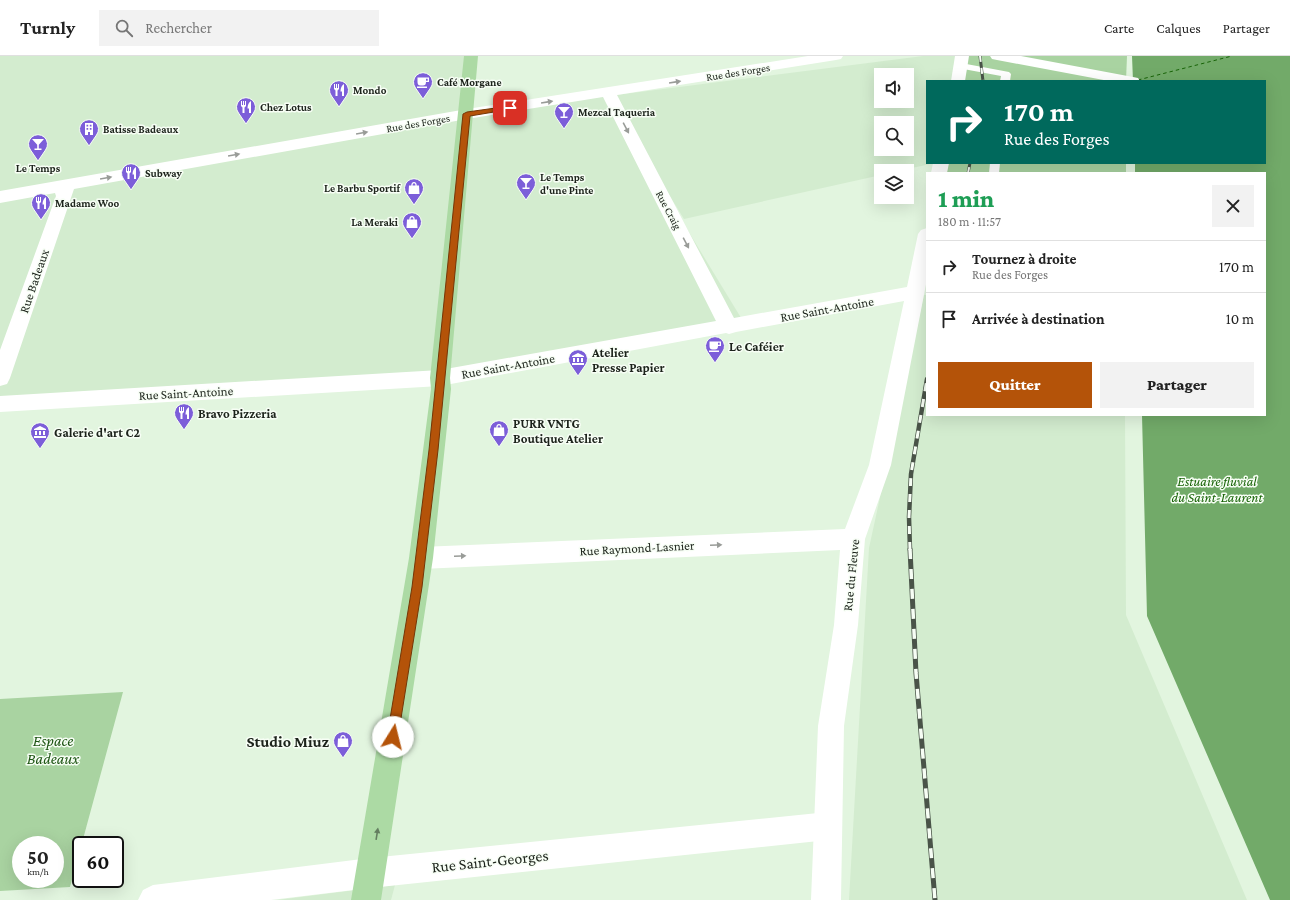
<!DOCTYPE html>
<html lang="fr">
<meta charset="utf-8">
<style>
:root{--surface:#fff;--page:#f2f2f2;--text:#222;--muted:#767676;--line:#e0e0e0;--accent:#b45309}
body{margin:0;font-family:"Crimson Pro",serif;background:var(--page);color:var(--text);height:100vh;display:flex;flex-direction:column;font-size:15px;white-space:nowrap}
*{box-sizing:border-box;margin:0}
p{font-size:13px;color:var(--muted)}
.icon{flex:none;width:22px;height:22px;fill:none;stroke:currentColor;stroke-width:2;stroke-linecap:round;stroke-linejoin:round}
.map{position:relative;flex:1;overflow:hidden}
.sheet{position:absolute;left:926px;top:116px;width:340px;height:244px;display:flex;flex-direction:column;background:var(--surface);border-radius:0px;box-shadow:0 4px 16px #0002}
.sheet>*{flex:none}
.guide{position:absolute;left:926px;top:24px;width:340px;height:84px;border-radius:0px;box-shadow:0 4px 16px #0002;background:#00695c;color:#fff;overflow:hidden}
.buttons{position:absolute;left:874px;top:12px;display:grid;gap:8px}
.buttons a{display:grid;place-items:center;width:40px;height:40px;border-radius:0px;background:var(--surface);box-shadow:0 4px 16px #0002;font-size:20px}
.speed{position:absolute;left:12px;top:780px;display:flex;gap:8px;font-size:20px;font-weight:700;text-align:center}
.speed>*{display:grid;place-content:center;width:52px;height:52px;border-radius:50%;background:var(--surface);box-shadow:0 4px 16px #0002;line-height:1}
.speed small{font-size:10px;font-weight:400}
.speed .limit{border:2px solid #111;border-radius:6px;background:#fff;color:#111}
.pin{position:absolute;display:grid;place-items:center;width:34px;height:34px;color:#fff;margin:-17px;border-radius:8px;box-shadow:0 2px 6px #0006}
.me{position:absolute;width:44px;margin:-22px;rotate:9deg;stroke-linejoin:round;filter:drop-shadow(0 0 3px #0008)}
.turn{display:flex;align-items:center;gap:14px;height:84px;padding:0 12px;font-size:18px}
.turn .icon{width:52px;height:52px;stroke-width:2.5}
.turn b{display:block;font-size:28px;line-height:34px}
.round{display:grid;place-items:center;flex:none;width:42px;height:42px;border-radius:0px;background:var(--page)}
.overview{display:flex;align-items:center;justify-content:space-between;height:68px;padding:0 12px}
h1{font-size:24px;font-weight:800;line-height:30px;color:#1e9e55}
.cta{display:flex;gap:8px;margin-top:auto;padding:8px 12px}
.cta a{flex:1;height:46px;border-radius:0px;background:var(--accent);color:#fff;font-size:16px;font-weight:800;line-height:46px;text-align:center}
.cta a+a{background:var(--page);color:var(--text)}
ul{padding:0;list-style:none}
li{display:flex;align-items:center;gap:12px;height:52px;padding:0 12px;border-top:1px solid var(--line)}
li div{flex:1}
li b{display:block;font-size:15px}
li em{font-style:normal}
header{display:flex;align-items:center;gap:24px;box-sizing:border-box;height:56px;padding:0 20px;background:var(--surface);border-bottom:1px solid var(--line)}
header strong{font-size:19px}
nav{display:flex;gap:22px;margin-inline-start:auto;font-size:14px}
.search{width:280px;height:36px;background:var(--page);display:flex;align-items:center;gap:10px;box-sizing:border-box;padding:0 14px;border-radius:0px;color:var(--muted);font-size:15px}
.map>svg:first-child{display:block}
</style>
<header>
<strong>Turnly</strong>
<div class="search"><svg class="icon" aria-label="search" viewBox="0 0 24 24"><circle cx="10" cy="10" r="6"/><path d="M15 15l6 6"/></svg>Rechercher</div>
<nav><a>Carte</a><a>Calques</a><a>Partager</a></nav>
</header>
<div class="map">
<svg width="1290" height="844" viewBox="0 0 1290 844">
<rect width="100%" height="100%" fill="#e2f5df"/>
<g fill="#d3eccf" fill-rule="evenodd">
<polygon points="0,0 471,0 463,56 0,141"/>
<path d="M923,0H959L953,25H927V107H934L899,115H881V119L684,163L608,40ZM881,19H907V45H881ZM881,67H907V93H881Z"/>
<polygon points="606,40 746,270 441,321 469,60"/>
<polygon points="464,60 439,321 0,344 0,145"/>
<polygon points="924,239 927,239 927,359 1125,359 1126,559 1247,844 849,844 869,492"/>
<polygon points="395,829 391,844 277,844"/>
</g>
<g fill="#a9d3a1" fill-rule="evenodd">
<polygon points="967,0 1127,0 1126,25 963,25"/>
<polygon points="948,107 1126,107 1126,117 946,117"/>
<path d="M123,636L70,831L0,835V643ZM21,789H55V823H21Z"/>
</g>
<polygon fill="#72aa69" points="1132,0 1290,0 1290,844 1270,844 1147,560 1142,359 1265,359 1265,117 1135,117 1135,107 1265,107 1265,25 1133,25"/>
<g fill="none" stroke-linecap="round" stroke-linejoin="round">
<polyline stroke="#186407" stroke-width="1" stroke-dasharray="3.5 3" stroke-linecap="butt" points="1138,24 1232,0"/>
<g fill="#fff" fill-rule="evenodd">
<polygon points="961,7 1009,16 1011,18 1010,25 1000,25 1001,20 958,12 956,10 958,8"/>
<polygon points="990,107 1000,107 999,117 989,117"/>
</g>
<g fill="#fff" fill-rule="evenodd">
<polygon points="808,0 843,0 841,3 836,4 617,39 734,262 907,231 918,178 921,174 927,172 927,223 891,409 865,483 858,569 844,670 841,844 811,844 818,670 834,569 840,494 421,513 413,510 409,502 413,494 421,491 845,473 869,409 904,245 736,276 729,278 726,277 440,330 0,356 0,340 440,314 716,265 603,41 467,63 74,133 10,322 7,328 0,330 0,294 56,140 55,137 0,147 0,135 467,53"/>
<polygon points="955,0 969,0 965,25 951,25"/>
<polygon points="990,0 1021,0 1133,21 1138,22 1140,25 1109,25 997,4 992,3"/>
<polygon points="933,107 949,107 947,117 931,117"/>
</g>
<polygon fill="#fff" fill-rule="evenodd" points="828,756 838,760 842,770 838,780 828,784 370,832 271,844 138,844 143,834 153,829 370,802"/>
<polygon fill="#acdaa4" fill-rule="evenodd" points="464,0 478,0 450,322 451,333 433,502 381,844 351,844 409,502 431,333 430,322"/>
<defs>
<g id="rail-far2">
<polyline points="980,0 983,25"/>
<polyline points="968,117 970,107"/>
</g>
<polyline id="rail-far1" points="910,494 909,461 911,418 927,323"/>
<polyline id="rail" points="910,493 916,617 935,844"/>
</defs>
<use href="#rail-far2" stroke="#495348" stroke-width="3"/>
<use href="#rail-far1" stroke="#495348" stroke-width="4.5"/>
<use href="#rail" stroke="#495348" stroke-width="5"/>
<use href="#rail-far2" stroke="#f7fef5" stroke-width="2" stroke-dasharray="6" stroke-linecap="butt"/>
<use href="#rail-far1" stroke="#f7fef5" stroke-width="3" stroke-dasharray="8" stroke-linecap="butt"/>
<use href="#rail" stroke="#f7fef5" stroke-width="3.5" stroke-dasharray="10" stroke-linecap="butt"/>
</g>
<defs><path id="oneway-solid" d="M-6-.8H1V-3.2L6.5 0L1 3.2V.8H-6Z"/></defs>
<g fill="#999c98">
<use href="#oneway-solid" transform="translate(675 26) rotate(-9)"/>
<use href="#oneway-solid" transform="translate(547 46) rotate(-9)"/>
<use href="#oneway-solid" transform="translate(626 72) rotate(62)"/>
<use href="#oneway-solid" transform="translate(362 77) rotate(-10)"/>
<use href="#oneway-solid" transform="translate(234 99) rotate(-10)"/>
<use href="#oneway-solid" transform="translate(106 122) rotate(-10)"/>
<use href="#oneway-solid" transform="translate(686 187) rotate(62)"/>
<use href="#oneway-solid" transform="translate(716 489) rotate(-3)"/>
<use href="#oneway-solid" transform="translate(460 500) rotate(-2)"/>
</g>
<use fill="#647e60" href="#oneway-solid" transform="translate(377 778) rotate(-81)"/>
<polygon fill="#b45309" stroke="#753606" points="510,50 513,52 512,53 470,60 438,394 422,531 398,681 397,685 393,686 389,685 387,681 412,531 429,394 463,58 467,56"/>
<defs>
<symbol id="cafe-pin" viewBox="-11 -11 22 30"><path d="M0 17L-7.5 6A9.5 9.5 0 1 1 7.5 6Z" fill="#7c5ed9" stroke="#f7fef5"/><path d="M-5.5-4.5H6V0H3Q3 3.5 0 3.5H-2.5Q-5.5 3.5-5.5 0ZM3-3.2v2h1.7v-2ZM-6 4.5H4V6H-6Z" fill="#fff"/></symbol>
<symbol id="restaurant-pin" viewBox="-11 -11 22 30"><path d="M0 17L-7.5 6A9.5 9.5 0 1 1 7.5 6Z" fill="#7c5ed9" stroke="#f7fef5"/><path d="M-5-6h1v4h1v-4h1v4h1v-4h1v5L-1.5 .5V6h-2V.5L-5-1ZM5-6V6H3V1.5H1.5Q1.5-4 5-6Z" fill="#fff"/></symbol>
<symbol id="bar-pin" viewBox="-11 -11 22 30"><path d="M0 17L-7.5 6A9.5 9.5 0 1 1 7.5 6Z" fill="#7c5ed9" stroke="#f7fef5"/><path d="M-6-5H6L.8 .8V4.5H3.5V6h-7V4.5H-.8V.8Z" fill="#fff"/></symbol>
<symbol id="building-pin" viewBox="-11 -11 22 30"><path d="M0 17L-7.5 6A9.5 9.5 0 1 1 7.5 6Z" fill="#7c5ed9" stroke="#f7fef5"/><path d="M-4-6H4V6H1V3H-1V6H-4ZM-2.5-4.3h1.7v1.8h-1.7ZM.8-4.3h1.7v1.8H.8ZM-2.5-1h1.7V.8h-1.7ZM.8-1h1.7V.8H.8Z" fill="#fff"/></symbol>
<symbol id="shop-pin" viewBox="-11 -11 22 30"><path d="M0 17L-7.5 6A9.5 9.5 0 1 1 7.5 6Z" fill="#7c5ed9" stroke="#f7fef5"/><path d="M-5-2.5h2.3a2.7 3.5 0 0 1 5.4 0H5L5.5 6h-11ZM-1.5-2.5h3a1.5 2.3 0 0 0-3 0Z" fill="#fff"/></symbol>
<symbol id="museum-pin" viewBox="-11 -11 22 30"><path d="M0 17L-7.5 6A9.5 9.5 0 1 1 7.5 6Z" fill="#7c5ed9" stroke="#f7fef5"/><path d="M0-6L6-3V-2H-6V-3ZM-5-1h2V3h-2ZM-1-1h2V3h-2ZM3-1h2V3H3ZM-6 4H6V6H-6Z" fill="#fff"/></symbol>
</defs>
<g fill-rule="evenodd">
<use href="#cafe-pin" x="412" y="15" width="22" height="30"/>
<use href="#restaurant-pin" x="328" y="23" width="22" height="30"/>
<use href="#restaurant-pin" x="235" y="40" width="22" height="30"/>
<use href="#bar-pin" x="553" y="45" width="22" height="30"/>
<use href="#building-pin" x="78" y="62" width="22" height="30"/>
<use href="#bar-pin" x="27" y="77" width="22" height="30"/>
<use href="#restaurant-pin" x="120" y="106" width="22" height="30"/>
<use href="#bar-pin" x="515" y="116" width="22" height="30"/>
<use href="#shop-pin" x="403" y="121" width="22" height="30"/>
<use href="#restaurant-pin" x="30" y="136" width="22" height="30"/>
<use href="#shop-pin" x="401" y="155" width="22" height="30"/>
<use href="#cafe-pin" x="704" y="279" width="22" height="30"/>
<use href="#museum-pin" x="567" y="292" width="22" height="30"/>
<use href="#restaurant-pin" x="173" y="346" width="22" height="30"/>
<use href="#shop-pin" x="488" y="363" width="22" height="30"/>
<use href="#museum-pin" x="29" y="365" width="22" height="30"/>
<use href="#shop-pin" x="332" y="674" width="22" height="30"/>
</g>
<g text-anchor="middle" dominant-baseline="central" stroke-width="3" stroke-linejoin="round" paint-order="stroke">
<g font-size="11" fill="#1c231b" stroke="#f7fef5">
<text transform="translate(738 16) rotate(-9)">Rue des Forges</text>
<text transform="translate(418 67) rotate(-10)">Rue des Forges</text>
<text transform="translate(669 154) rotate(62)">Rue Craig</text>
</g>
<g font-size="11" font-weight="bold" fill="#1c231b" stroke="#f7fef5" text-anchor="start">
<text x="437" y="26">Café Morgane</text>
<text x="353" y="34">Mondo</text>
<text x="260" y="51">Chez Lotus</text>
<text x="578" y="56">Mezcal Taqueria</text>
<text x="103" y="73">Batisse Badeaux</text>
<text x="38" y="112" text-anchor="middle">Le Temps</text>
<text x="145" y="117">Subway</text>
<text x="540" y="121">Le Temps<tspan x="540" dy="13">d'une Pinte</tspan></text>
<text x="400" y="132" text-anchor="end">Le Barbu Sportif</text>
<text x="55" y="147">Madame Woo</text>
<text x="398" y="166" text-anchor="end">La Meraki</text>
</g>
<g font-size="13" fill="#1c231b" stroke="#f7fef5">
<text transform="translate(34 225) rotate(-71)">Rue Badeaux</text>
<text transform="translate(827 253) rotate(-10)">Rue Saint-Antoine</text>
<text transform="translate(508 310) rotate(-10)">Rue Saint-Antoine</text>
<text transform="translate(186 337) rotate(-3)">Rue Saint-Antoine</text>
<text transform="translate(637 492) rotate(-3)">Rue Raymond-Lasnier</text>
<text transform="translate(851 519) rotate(-84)">Rue du Fleuve</text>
</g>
<g font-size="13" font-weight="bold" fill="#1c231b" stroke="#f7fef5" text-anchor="start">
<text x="729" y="290">Le Caféier</text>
<text x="592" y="296">Atelier<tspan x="592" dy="15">Presse Papier</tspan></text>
<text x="198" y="357">Bravo Pizzeria</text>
<text x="513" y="367">PURR VNTG<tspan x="513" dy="15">Boutique Atelier</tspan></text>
<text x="54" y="376">Galerie d'art C2</text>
</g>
<g font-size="14" font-style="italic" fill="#186407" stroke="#f7fef5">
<text x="1217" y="425">Estuaire fluvial<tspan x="1217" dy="16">du Saint-Laurent</tspan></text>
</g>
<g font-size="16" font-style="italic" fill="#1e5514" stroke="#f7fef5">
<text x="53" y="684">Espace<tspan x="53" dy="18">Badeaux</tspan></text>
</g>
<g font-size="16" font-weight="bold" fill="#1c231b" stroke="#f7fef5" text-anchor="end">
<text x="329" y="685">Studio Miuz</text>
</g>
<g font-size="16" fill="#1c231b" stroke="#f7fef5">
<text transform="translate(490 805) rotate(-6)">Rue Saint-Georges</text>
</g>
</g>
</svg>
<div class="buttons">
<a><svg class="icon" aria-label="sound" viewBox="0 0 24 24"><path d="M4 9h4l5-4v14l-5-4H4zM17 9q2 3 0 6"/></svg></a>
<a><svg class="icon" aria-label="search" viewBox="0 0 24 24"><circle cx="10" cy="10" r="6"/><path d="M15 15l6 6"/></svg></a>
<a><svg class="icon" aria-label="layers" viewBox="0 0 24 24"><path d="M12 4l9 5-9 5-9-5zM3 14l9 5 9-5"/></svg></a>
</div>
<div class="speed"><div>50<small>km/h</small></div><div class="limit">60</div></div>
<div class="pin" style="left:510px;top:52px;background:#d93025"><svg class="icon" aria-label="arrive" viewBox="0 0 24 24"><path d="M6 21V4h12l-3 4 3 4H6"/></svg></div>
<svg class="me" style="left:393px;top:681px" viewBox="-20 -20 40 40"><circle r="19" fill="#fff"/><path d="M0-13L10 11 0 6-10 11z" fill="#b45309"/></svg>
<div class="guide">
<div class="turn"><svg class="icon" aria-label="right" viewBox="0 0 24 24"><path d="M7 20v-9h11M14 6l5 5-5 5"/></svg><div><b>170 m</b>Rue des Forges</div></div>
</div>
<section class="sheet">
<div class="overview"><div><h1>1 min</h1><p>180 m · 11:57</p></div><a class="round"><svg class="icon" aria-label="close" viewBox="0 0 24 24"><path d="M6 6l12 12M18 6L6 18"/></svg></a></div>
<ul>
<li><svg class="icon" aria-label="right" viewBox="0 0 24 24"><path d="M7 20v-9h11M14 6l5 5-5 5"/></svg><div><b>Tournez à droite</b><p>Rue des Forges</p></div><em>170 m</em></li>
<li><svg class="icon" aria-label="arrive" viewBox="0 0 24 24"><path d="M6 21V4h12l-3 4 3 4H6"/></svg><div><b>Arrivée à destination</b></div><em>10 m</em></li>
</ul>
<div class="cta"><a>Quitter</a><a>Partager</a></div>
</section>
</div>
